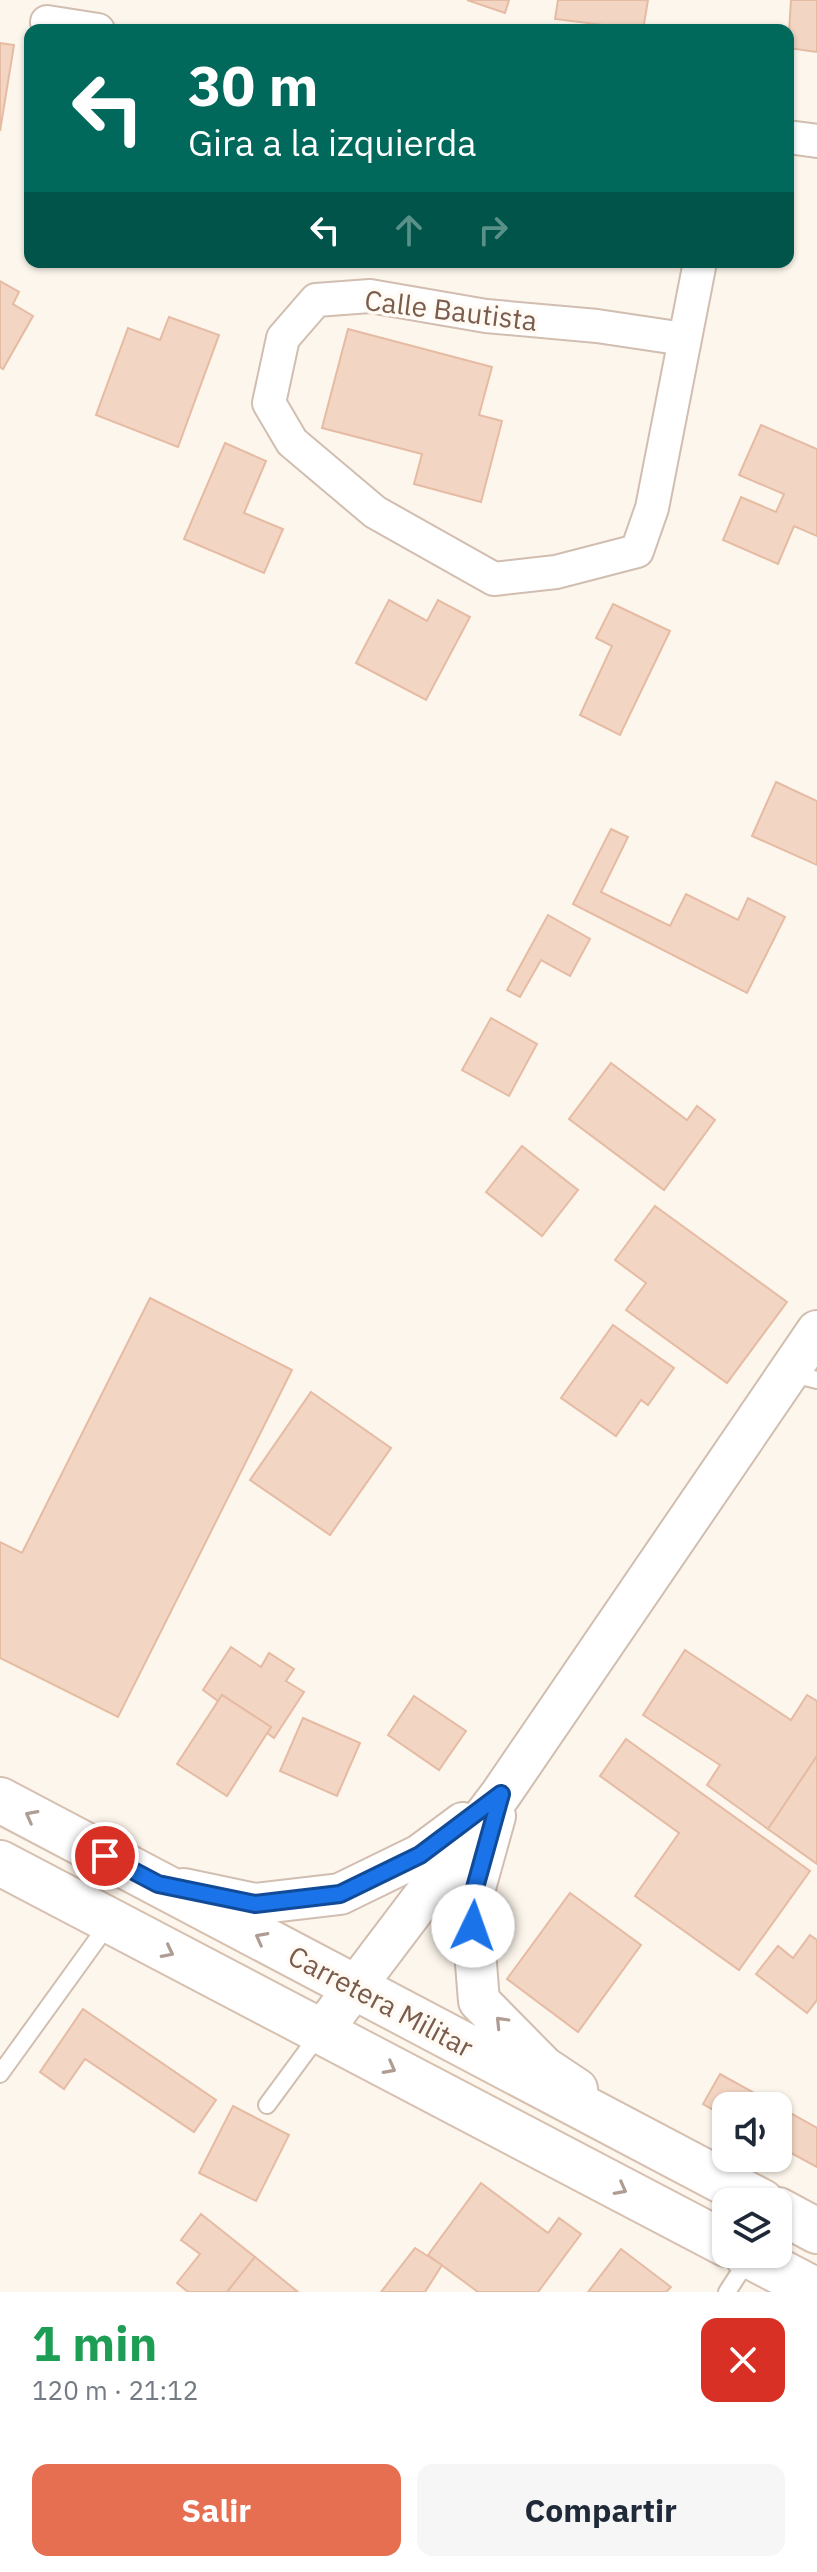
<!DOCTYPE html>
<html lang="es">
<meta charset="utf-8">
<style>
:root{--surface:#fff;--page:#f6f6f7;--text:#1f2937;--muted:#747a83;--accent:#e76f51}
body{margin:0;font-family:"IBM Plex Sans",sans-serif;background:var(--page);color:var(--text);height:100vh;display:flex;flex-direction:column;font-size:30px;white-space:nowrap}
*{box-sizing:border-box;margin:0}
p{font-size:26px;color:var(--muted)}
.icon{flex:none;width:44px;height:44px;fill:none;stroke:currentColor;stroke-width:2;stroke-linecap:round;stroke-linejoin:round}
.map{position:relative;height:2292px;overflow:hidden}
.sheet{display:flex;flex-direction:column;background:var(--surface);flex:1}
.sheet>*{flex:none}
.hud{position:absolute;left:24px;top:24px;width:770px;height:244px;border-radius:16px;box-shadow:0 2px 6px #0004;background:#00695c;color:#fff;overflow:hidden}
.buttons{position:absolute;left:712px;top:2092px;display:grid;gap:16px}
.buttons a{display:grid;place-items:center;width:80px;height:80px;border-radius:16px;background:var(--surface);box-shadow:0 2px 6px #0004;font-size:40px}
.pin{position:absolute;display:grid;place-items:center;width:68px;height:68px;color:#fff;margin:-34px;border:4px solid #fff;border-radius:50%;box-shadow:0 2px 8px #0007}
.me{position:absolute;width:88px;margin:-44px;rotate:3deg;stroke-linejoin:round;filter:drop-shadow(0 0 6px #0008)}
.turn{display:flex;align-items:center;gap:28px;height:168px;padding:0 32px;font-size:36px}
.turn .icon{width:104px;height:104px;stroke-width:2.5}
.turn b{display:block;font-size:56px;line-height:68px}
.lanes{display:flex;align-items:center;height:76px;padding:0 32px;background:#0003;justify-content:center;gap:40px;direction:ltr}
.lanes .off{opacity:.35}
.round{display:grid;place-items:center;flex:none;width:84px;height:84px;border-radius:16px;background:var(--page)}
.head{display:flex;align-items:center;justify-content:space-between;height:136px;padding:0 32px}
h1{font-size:48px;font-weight:700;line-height:60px;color:#1e9e55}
.primary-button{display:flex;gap:16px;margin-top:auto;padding:16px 32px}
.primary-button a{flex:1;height:92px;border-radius:16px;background:var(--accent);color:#fff;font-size:32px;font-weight:700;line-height:92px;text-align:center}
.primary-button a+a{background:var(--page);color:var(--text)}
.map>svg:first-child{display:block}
</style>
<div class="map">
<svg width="817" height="2292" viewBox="0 0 817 2292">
<rect width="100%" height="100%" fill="#fdf6ec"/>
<g fill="#f3d5c3" stroke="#e6bba3" stroke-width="2">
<polygon points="467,0 509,0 505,13"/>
<polygon points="558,0 648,0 643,30 555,19"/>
<polygon points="791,0 817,0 817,52 788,48"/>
<polygon points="0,43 14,45 0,131"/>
<polygon points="0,281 19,292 13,304 33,316 3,369 0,367"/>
<polygon points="169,317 219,335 178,447 96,415 128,328 160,340"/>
<polygon points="348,329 492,367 479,415 502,421 481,502 414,484 422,454 322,428"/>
<polygon points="761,425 817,449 817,536 794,526 778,564 723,540 741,497 776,512 784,494 739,475"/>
<polygon points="225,443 266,461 244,513 283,529 264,573 184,539"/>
<polygon points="389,600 427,621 438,600 470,617 426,700 356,663"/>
<polygon points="613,604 670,631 620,735 580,715 612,646 596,638"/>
<polygon points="776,782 817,801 817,865 752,836"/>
<polygon points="611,829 628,837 601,892 670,926 686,894 738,920 748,898 785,917 747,993 573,904"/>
<polygon points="548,915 590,939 570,976 541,960 520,997 507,990"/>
<polygon points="491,1018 537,1044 509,1096 462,1070"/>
<polygon points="611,1063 687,1120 697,1106 715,1120 664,1190 569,1119"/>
<polygon points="522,1146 578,1190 542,1236 486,1192"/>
<polygon points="655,1206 787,1302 727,1383 626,1310 646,1283 615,1260"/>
<polygon points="150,1298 292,1370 118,1717 0,1658 0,1542 22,1553"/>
<polygon points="613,1325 674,1368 648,1405 641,1400 616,1436 561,1398"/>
<polygon points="311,1392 391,1448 330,1535 250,1480"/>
<polygon points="231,1647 261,1667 269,1653 294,1669 286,1681 304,1692 274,1738 267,1733 271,1727 222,1695 218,1701 203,1690"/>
<polygon points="685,1650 791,1720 807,1695 817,1701 817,1756 768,1829 707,1785 720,1765 643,1715"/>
<polygon points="222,1695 271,1727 227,1796 177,1764"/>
<polygon points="414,1696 466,1731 439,1770 388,1735"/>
<polygon points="303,1718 360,1743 337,1796 280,1771"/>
<polygon points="626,1739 810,1871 739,1970 635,1896 679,1833 600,1776"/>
<polygon points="817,1756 817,1864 768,1829"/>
<polygon points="570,1893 641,1945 578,2032 507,1979"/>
<polygon points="810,1935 817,1940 817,2000 807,2013 756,1974 778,1946 793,1958"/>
<polygon points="83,2009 216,2100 194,2132 85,2059 64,2089 40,2072"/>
<polygon points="720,2074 778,2106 726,2106 726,2117 703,2104"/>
<polygon points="233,2106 289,2135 256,2201 199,2173"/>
<polygon points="778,2106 817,2128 817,2167 778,2146"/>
<polygon points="481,2183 548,2233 559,2218 581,2234 538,2292 478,2292 428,2255"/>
<polygon points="201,2214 255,2257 227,2292 188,2292 177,2283 200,2254 181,2240"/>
<polygon points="415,2248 442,2265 425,2292 381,2292"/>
<polygon points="621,2249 671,2287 666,2292 588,2292"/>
<polygon points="255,2257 298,2292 227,2292"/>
</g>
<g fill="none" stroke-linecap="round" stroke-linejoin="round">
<defs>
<g id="service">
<polyline points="788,1373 817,1380"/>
<polyline points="0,2074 109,1923"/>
<polyline points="267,2105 320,2033"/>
<polyline points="727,2292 749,2258"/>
</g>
<g id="minor">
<polyline points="47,22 98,30"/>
<polyline points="788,137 817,141"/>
<polyline points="684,339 597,326 486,316 370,296 316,300 283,338 269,403 292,442 375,512 494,579 556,572 637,551 652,508 700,262"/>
</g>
<g id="tertiary">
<polyline points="495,1816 471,1902 479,2001 544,2067 577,2089"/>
<polyline points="184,1889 255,1904 340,1894 420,1855 463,1823"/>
<polyline points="321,2032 501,1794 817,1331"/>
</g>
<g id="secondary">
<polyline points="0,1800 762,2202"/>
<polyline points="0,1863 726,2244"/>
<polyline points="778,2210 817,2231"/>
<polyline points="746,2254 817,2291"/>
</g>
</defs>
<use href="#service" stroke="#d1beb0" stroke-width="20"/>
<use href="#minor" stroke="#d1beb0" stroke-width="36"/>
<use href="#tertiary" stroke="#d1beb0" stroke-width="44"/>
<use href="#secondary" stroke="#d6c0b0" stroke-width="48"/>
<use href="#service" stroke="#fff" stroke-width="16"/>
<use href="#minor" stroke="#fff" stroke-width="32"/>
<use href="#tertiary" stroke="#fff" stroke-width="40"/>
<use href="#secondary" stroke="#fff" stroke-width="44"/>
</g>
<defs><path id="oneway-chevron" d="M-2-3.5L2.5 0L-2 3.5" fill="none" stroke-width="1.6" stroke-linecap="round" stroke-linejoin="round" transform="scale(2)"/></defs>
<g stroke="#af9d94">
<use href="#oneway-chevron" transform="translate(31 1816) rotate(-152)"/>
<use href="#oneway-chevron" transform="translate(261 1938) rotate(-152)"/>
<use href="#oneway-chevron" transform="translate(168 1952) rotate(27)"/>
<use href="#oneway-chevron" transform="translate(501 2022) rotate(-134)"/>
<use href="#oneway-chevron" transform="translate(390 2068) rotate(28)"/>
<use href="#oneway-chevron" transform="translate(621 2189) rotate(28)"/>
</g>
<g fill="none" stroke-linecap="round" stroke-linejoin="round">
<defs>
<polyline id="route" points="105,1856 158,1884 255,1904 340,1894 420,1855 501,1794 471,1902 473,1926"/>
</defs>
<use href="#route" stroke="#114b97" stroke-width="20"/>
<use href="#route" stroke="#1a73e8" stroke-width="14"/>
</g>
<g text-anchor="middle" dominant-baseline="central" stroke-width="7" stroke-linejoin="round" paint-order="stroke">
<g font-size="28" fill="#7a5c4d" stroke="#fffaf3">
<text transform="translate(451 310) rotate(7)">Calle Bautista</text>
<text transform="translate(381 2001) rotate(28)">Carretera Militar</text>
</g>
</g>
</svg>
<div class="buttons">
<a><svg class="icon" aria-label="sound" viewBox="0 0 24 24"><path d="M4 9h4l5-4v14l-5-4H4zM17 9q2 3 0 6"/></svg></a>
<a><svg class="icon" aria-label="layers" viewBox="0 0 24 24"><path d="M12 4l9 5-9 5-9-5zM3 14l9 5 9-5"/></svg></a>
</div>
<div class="pin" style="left:105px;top:1856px;background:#d93025"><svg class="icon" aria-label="arrive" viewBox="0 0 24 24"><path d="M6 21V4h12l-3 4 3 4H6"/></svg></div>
<svg class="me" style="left:473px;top:1926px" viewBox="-20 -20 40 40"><circle r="19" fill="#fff"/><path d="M0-13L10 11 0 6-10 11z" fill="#1a73e8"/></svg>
<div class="hud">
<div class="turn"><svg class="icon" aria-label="left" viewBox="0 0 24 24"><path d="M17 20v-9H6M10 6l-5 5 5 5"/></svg><div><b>30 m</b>Gira a la izquierda</div></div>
<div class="lanes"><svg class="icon" aria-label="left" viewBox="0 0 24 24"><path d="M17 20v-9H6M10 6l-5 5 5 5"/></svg><svg class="icon off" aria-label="ahead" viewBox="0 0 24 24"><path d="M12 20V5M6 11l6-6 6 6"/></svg><svg class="icon off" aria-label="right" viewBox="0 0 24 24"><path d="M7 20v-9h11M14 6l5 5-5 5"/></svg></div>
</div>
</div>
<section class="sheet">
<div class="head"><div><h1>1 min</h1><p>120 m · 21:12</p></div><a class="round" style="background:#d93025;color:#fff"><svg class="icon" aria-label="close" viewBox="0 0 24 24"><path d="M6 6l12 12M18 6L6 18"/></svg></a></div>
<div class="primary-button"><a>Salir</a><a>Compartir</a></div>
</section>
